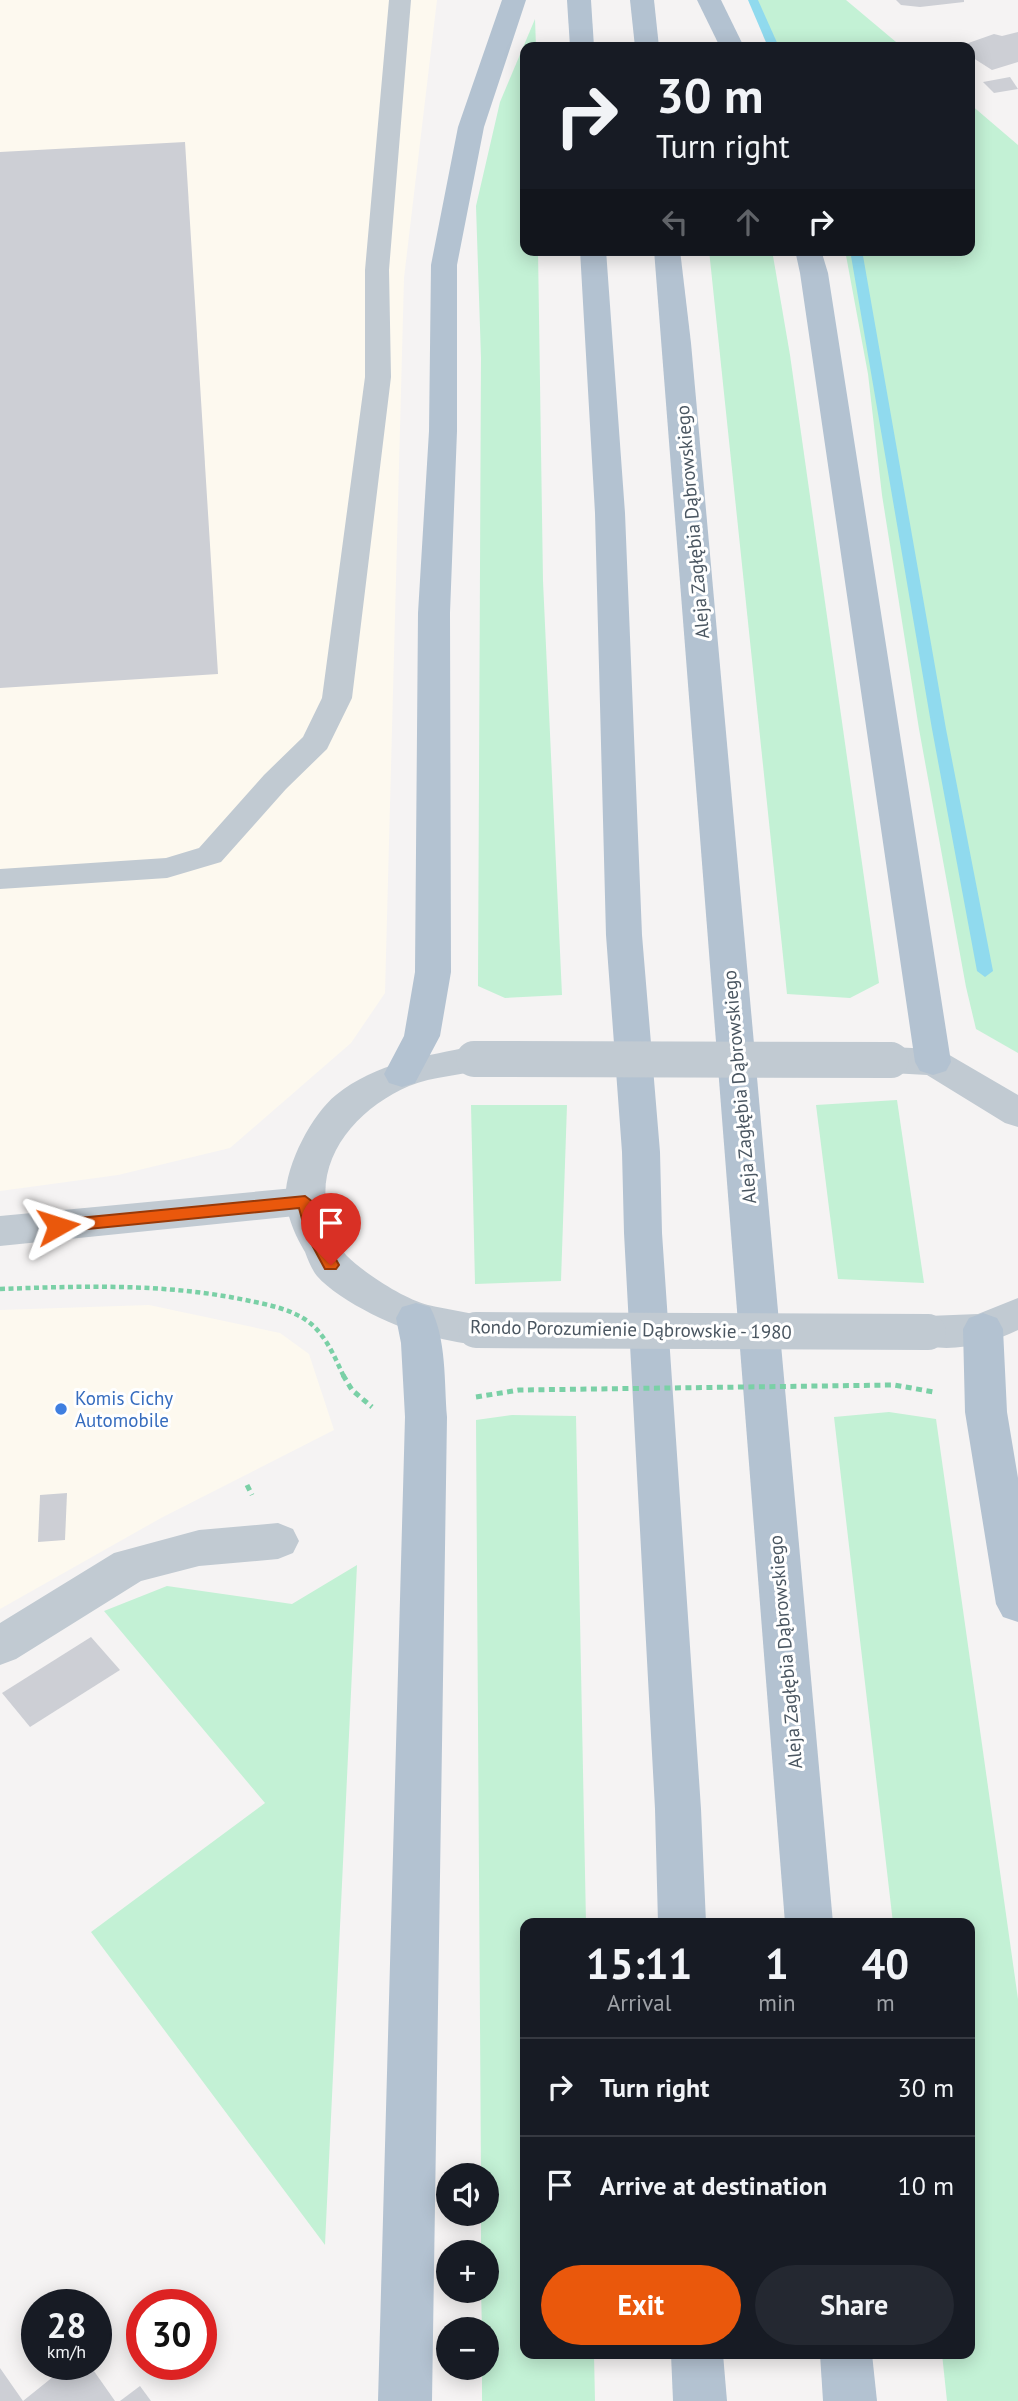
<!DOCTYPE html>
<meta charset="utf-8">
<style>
:root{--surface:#171b24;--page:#242831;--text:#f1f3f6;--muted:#9ea1a6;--line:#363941;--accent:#ea580c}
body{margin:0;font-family:"PT Sans",sans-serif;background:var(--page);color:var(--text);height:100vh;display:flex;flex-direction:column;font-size:26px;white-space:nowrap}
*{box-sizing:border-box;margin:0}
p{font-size:23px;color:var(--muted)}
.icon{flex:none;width:38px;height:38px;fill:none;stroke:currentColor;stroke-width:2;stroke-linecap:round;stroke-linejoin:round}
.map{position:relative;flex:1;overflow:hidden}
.drawer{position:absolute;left:520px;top:1918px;width:455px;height:441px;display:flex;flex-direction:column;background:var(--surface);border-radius:14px;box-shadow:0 4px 18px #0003}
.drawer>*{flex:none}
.banner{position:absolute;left:520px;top:42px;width:455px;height:214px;border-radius:14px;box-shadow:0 4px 18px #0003;background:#171b24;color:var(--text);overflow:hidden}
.tools{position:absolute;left:436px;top:2163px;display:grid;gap:14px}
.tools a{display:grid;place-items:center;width:63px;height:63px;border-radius:50%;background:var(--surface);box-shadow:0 4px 18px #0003;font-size:35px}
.speed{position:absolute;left:21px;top:2289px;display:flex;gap:14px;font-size:35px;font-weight:700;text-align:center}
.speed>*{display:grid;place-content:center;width:91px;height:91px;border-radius:50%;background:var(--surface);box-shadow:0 4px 18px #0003;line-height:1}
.speed small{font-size:18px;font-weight:400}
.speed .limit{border:10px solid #d22;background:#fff;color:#111}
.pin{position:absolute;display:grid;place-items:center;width:60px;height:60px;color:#fff;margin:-72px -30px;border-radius:50% 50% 50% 0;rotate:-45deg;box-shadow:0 0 7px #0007}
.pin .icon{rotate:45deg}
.me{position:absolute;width:77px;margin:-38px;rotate:84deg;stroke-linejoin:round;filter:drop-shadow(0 0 5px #0008)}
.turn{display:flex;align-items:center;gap:24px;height:147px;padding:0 21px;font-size:32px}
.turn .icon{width:91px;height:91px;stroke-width:2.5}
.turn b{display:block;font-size:49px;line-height:60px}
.lanes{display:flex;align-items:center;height:66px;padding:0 21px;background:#0003;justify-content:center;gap:35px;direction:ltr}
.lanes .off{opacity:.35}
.eta{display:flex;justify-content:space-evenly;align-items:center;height:119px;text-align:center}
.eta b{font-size:42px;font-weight:700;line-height:49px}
.button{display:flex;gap:14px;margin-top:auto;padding:14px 21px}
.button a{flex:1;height:80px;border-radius:42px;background:var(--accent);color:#fff;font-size:28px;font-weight:700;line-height:80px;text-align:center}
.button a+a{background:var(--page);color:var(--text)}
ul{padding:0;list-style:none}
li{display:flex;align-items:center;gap:21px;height:98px;padding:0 21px;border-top:2px solid var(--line)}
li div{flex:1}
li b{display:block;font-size:26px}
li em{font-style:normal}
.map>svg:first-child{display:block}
</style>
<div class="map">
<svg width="1018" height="2401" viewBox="0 0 1018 2401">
<rect width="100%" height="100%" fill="#f5f3f3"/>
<g fill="#fdf9ef">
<polygon points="0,0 437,0 404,278 385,993 351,1043 230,1148 118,1175 0,1191"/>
<polygon points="149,1305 280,1333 309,1354 334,1430 161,1518 0,1609 0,1310"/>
</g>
<g fill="#c3f1d5">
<polygon points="750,0 846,0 902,47 771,47"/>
<polygon points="535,19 536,47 525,47 525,250 538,250 543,581 562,995 505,998 478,986 481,358 476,206 500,102"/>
<polygon points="970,104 1018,145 1018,1053 976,1029 966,987 919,729 882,495 868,374 845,250 970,250"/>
<polygon points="709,250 772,250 790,355 879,983 850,998 787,994"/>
<polygon points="897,1100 924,1283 838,1279 816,1105"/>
<polygon points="471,1105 567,1105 561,1281 475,1284"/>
<polygon points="889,1412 936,1419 1018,1999 1018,2401 947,2401 942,2354 970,2354 970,1923 893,1923 834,1417"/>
<polygon points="512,1415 576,1416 586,1923 525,1923 525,2354 594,2354 595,2401 482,2401 482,2368 486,2368 486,2329 482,2329 481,2291 486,2291 486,2252 481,2252 481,2214 486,2214 486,2175 481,2175 476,1420"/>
<polygon points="357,1565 325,2245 91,1932 265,1803 104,1611 167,1586 292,1604"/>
</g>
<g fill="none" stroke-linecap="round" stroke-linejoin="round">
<g fill="#90daee" fill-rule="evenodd">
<polygon points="748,0 758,0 779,47 768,47"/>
<polygon points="850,250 862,250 946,729 993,971 985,977 977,971 932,729"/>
</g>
</g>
<g fill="#cdcfd5">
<polygon points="896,0 964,0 964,2 920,7 901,5"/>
<polygon points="1018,32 1018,62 992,70 970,56 970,47 957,47 994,34 1002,36"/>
<polygon points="1010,77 1018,89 994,93 983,82"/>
<polygon points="185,142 218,674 0,688 0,152"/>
<polygon points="67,1493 65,1540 38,1542 40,1495"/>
<polygon points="91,1637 120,1670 30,1727 2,1693"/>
<polygon points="69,2364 89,2364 115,2401 0,2401 0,2368 23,2401"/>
<polygon points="140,2386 151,2401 120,2401"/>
</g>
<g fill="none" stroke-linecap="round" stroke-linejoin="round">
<path stroke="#7ad0a6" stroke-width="4.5" stroke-dasharray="5 3.5" stroke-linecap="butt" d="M0,1289C84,1286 168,1283 250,1301C270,1305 294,1310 310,1323C327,1337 335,1358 344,1377"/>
<g stroke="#7ad0a6" stroke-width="5" stroke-dasharray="6 4.5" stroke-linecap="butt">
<polyline points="343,1375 352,1390 372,1407"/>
<polyline points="247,1485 252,1495"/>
</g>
<polygon fill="#c1cad2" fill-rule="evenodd" points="389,0 411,0 389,270 391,377 352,698 327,749 286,789 221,862 167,878 0,889 0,869 166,858 199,848 264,775 303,737 322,698 365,377 365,270"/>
<g fill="#c1cad2" fill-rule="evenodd">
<polygon points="305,1187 319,1191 324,1201 319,1211 305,1215 0,1246 0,1216"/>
<polygon points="278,1523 293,1529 299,1541 293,1553 278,1559 199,1566 141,1581 16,1659 0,1665 0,1623 114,1553 199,1530"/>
</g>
<g fill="#c1cad2" fill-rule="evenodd">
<path d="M474,1046L487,1050L492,1059L487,1068C462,1076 433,1076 409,1086C358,1108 312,1158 329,1218C332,1230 337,1246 347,1256C364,1273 404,1299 428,1305C449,1310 470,1312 490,1319L496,1330L490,1341C471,1347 453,1341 433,1337C400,1330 340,1302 317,1276C312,1270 308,1260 305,1252C296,1237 289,1221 286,1203C282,1171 311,1115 336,1095C376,1063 425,1056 474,1046Z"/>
<polygon points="891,1047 933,1049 946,1053 1018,1095 1018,1127 1005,1123 927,1075 891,1073 878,1069 873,1060 878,1051"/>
<path d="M1018,1298V1330C987,1345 948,1354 914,1343L908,1332L914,1321L928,1316L978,1314Z"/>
</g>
<g fill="#b3c2d1" fill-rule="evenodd">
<polygon points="502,0 526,0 484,127 457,265 457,431 450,613 451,972 440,1036 415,1083 402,1087 389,1083 384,1074 404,1036 415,972 418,613 429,431 431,265 458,127"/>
<polygon points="567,0 591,0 594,47 570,47"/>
<polygon points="630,0 654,0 659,47 635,47"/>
<polygon points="697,0 721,0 744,47 720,47"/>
<polygon points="580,250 606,250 625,513 642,935 660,1152 662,1233 701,1809 706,1923 658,1923 655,1809 624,1233 622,1152 606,935 595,513"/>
<polygon points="654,250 680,250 691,343 833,1923 785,1923"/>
<polygon points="795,250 821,250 828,273 951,1062 946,1071 933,1075 920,1071 915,1062 800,273"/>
<path d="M416,1303L430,1307C447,1339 444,1382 447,1417L432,2401H378L405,1417L401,1343L396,1318L402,1307Z"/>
<polygon points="983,1313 997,1318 1003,1329 1007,1412 1018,1478 1018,1622 1003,1617 996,1604 965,1412 963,1329 969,1318"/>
<polygon points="671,2354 723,2354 727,2401 673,2401"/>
<polygon points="820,2354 872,2354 877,2401 823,2401"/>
</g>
<polyline stroke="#7ad0a6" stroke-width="5" stroke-dasharray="6 4.5" stroke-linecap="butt" points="476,1397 519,1390 894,1385 934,1392"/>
<g stroke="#c1cad2" stroke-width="36">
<polyline points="474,1059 891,1060"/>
<polyline points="476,1330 928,1332"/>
</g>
</g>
<polygon fill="#ea580c" stroke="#983908" stroke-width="2" points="305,1196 313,1202 322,1234 339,1265 336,1269 325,1269 306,1234 299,1208 58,1232 50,1226 58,1220"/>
<circle fill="#3f7fe0" stroke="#fff" stroke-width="2.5" cx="61" cy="1409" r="7"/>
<g text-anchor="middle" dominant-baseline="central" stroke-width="6" stroke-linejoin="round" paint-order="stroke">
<g font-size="19" fill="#4a5661" stroke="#fff">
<text transform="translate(692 522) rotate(-95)">Aleja Zagłębia Dąbrowskiego</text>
<text transform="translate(739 1087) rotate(-95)">Aleja Zagłębia Dąbrowskiego</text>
<text transform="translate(631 1329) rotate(1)">Rondo Porozumienie Dąbrowskie - 1980</text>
<text transform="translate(785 1652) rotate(-95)">Aleja Zagłębia Dąbrowskiego</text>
</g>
<g font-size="19" fill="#366cbe" stroke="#fff" text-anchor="start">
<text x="75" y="1398">Komis Cichy<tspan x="75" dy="22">Automobile</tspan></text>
</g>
</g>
</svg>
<div class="tools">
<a><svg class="icon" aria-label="sound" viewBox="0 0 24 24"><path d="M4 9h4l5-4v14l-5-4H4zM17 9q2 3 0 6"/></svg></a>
<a>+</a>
<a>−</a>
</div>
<div class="speed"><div>28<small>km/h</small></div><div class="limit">30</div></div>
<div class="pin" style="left:331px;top:1265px;background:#d93025"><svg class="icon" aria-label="arrive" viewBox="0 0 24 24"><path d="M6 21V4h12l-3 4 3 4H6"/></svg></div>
<svg class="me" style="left:58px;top:1226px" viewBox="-20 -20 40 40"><path d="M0-17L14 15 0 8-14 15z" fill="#ea580c" stroke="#fff" stroke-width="4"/></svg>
<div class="banner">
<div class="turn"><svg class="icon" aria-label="right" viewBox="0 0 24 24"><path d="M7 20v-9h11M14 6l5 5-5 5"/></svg><div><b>30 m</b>Turn right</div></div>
<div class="lanes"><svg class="icon off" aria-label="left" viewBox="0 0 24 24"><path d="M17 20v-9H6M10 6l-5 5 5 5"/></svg><svg class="icon off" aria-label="ahead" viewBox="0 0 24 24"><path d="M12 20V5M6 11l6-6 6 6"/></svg><svg class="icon" aria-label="right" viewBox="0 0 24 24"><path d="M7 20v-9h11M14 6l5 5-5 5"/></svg></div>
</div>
<section class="drawer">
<div class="eta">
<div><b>15:11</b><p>Arrival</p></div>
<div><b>1</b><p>min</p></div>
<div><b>40</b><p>m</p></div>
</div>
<ul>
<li><svg class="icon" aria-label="right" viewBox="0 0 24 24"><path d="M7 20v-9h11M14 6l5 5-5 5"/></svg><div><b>Turn right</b></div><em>30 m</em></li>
<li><svg class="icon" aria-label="arrive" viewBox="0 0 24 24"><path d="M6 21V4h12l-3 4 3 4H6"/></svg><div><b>Arrive at destination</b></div><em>10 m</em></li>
</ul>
<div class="button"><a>Exit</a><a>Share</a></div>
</section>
</div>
